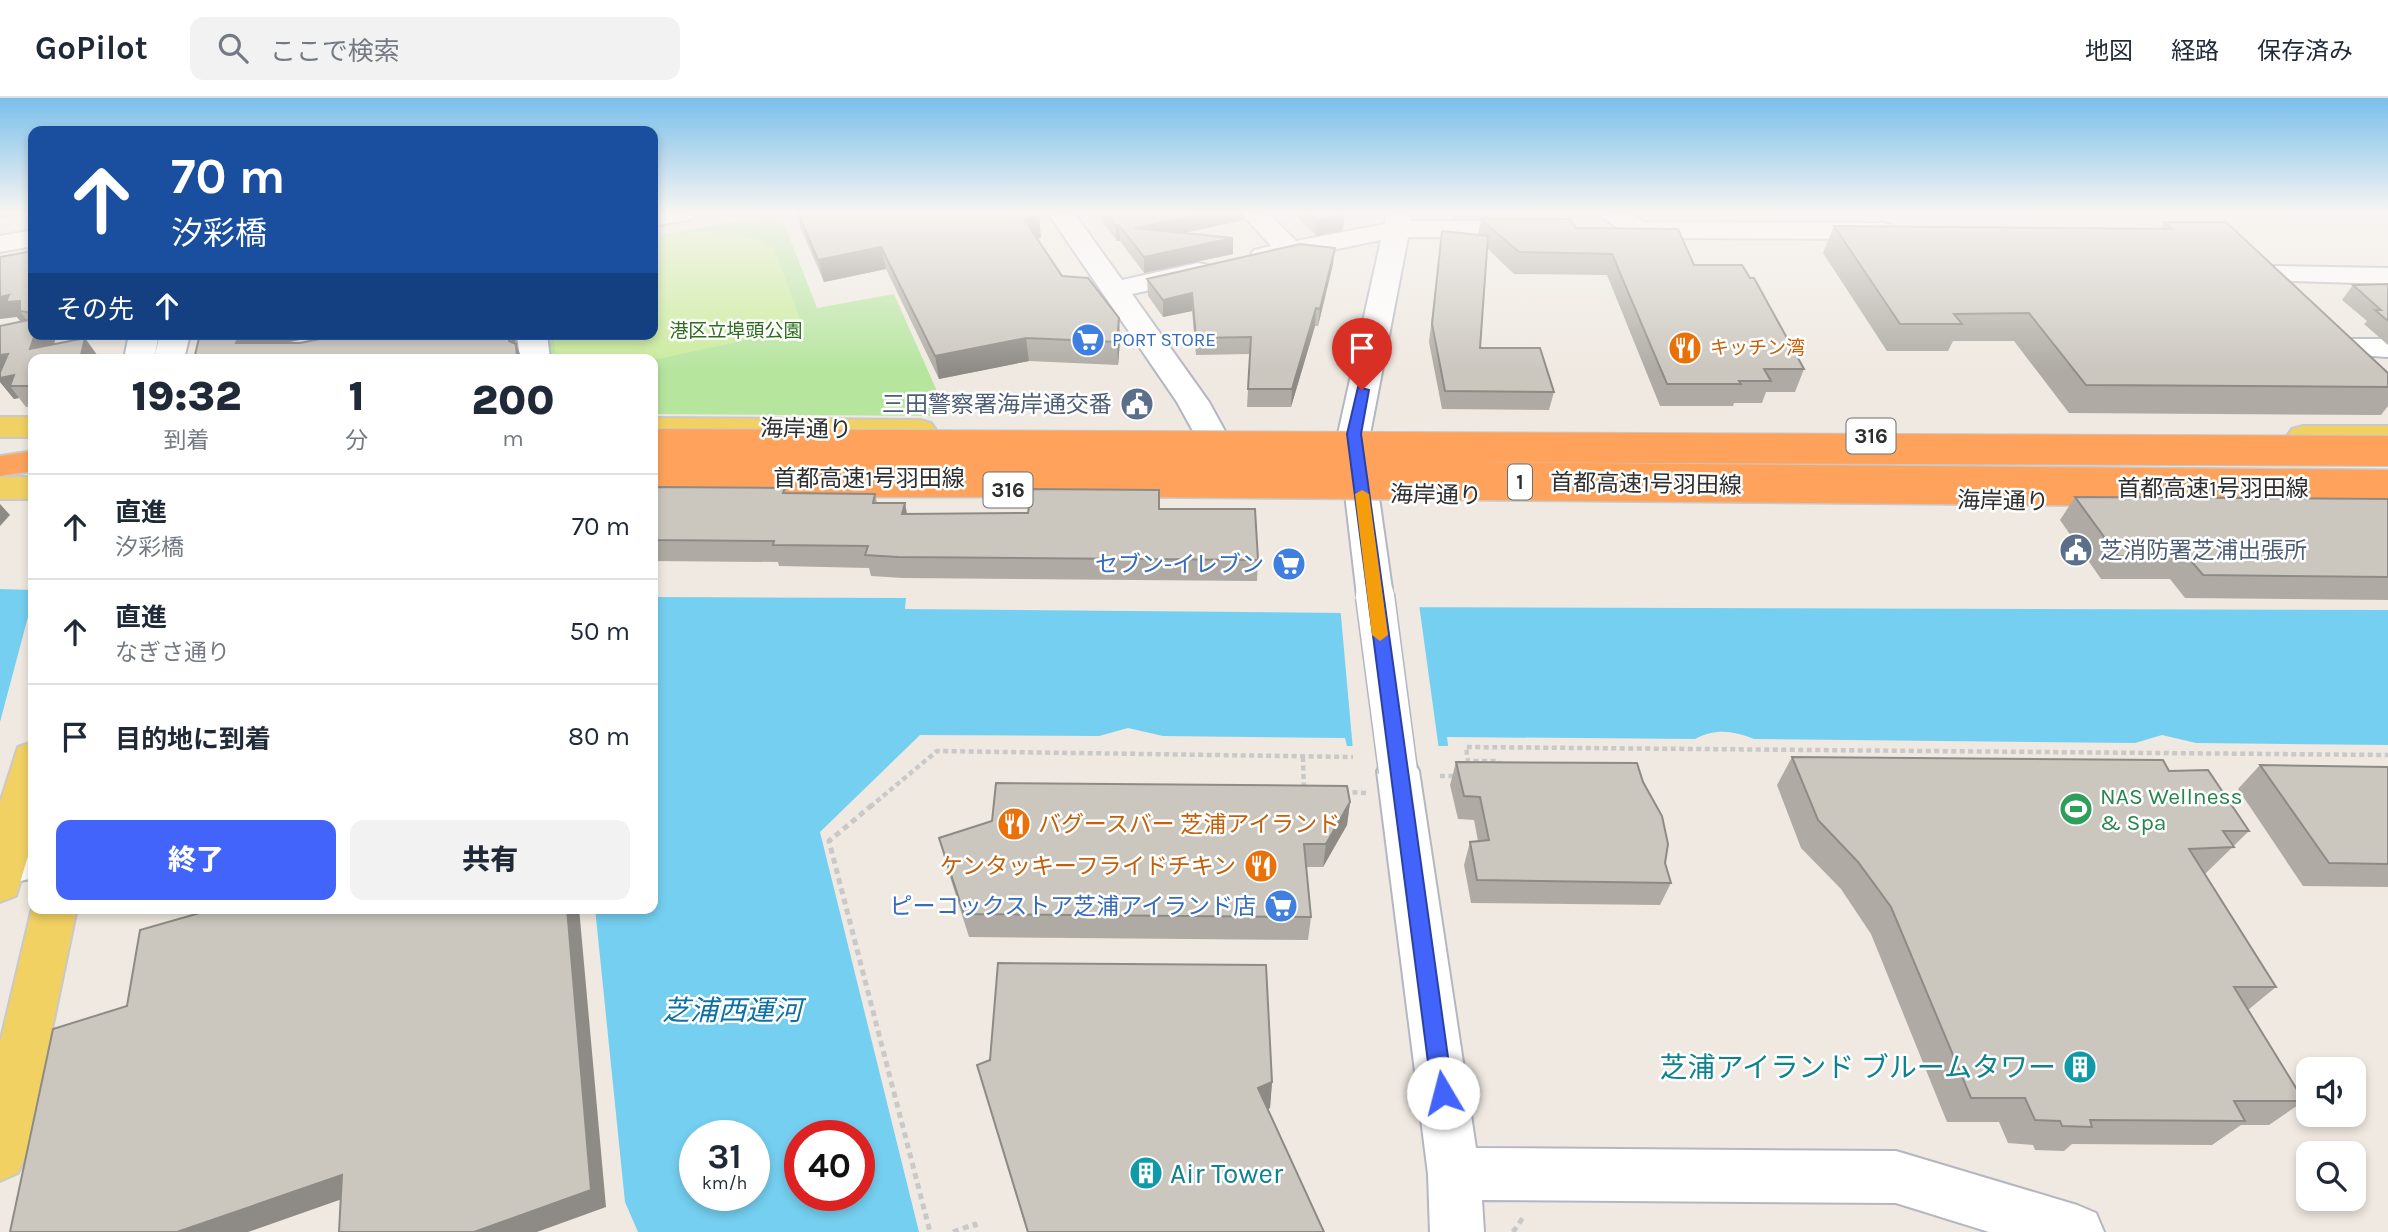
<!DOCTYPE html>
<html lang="ja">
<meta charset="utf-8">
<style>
:root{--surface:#fff;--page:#f2f2f3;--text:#1f2937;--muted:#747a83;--line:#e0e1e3;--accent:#4264fb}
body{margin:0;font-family:Karla,"Noto Sans JP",sans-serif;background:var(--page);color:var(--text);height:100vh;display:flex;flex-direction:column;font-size:26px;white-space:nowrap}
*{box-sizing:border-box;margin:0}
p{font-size:23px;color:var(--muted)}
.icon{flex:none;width:38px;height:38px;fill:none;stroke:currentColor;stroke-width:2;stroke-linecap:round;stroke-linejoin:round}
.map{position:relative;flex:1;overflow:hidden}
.panel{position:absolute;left:28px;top:256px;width:630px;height:560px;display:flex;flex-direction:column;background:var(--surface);border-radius:14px;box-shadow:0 4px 10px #0003}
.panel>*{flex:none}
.banner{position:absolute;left:28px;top:28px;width:630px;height:214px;border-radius:14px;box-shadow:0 4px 10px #0003;background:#1a4fa0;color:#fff;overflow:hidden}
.controls{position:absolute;left:2296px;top:959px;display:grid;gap:14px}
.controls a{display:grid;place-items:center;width:70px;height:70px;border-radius:14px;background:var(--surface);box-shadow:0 4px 10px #0003;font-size:35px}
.speed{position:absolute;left:679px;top:1022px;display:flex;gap:14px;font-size:35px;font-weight:700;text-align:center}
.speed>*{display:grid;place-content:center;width:91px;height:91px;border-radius:50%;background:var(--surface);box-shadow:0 4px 10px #0003;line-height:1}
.speed small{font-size:18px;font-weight:400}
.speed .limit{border:10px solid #d22;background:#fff;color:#111}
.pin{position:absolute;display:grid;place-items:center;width:60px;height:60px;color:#fff;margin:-72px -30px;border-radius:50% 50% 50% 0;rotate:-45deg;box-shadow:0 0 7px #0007}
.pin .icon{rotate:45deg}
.me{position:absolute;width:77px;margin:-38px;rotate:352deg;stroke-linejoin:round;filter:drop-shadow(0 0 5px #0008)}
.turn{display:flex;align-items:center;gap:24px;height:147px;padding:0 28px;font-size:32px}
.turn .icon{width:91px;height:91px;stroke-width:2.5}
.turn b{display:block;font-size:49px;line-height:60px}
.then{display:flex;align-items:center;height:66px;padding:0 28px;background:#0003;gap:14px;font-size:26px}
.eta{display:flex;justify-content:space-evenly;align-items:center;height:119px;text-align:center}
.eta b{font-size:42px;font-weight:800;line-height:49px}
.action{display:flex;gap:14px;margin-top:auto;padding:14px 28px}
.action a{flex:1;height:80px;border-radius:14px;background:var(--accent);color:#fff;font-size:28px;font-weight:800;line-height:80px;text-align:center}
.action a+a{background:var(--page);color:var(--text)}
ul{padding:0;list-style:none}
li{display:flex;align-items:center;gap:21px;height:105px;padding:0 28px;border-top:2px solid var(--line)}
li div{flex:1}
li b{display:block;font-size:26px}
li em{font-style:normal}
header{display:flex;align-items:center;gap:42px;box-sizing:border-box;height:98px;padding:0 35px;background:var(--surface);border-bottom:2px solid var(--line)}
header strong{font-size:33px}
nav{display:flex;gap:38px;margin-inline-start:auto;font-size:24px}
.search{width:490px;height:63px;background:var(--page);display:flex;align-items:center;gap:18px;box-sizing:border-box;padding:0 24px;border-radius:14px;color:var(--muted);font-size:26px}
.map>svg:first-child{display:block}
</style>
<header>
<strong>GoPilot</strong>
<div class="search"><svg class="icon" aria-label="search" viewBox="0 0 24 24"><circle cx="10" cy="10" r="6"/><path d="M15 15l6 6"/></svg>ここで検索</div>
<nav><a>地図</a><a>経路</a><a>保存済み</a></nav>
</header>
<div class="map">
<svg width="2388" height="1134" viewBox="0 0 2388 1134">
<rect width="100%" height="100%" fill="#efe9e1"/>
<polygon fill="#b6e59e" points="780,115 817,210 894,196 948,318 653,316 653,261 544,261 542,236 653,236 653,139"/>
<polygon fill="#c9ec9a" points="703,134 757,141 774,150 803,230 653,262 556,261 553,236 653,236 653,139"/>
<g fill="#75cff0" fill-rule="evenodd">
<polygon points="0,491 33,492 33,641 0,640"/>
<path d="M653,499L906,500L905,511L1344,515V509L2388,512V647L2196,645L2162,637L2135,645L1754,641C1734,633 1715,630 1695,641L1447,639L1448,648H1347L1345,640L1163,638L1128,630L1099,638L920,637L820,734L919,1134H638L625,1104L595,810H653ZM695,1038H754V1097H695ZM800,1038H859V1097H800Z"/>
</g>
<g fill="#efe9e1">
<polygon points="33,500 33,644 0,643 0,624"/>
<polygon points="1344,505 1419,506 1439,652 1353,652 1340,507"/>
</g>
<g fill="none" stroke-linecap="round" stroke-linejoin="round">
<defs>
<g id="minor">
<polygon points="653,115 696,115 692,121 653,128"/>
<polygon points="1048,115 1074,115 1122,182 1198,165 1208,167 1212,173 1208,179 1132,196 1209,304 1226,335 1244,384 1239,392 1227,395 1215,392 1194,335 1177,304"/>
<polygon points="1241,115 1268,115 1296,143 1385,126 1387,115 1413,115 1411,123 1530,123 1539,125 1543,131 1539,137 1530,139 1408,139 1370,336 1393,498 1388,507 1375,511 1362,507 1357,498 1338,336 1381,142 1264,166 1254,164 1250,158 1254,152 1271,148"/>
<path d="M1599,115H1632L1643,124L1883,125L1892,127L1896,133L1892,139L1883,141L1635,140L1626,138C1618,127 1606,125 1599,115Z"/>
<polygon points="33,132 33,148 0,154 0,138"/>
<polygon points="2273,168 2388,170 2388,186 2263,182 2259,176 2263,170"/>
<polygon points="129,236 159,236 154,261 160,236 190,236 184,261 124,261"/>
<polygon points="517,236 547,236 550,261 520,261"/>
<polygon points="2352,241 2388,241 2388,259 2341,256 2337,250 2341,244"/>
<polygon points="1398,657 1413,661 1419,673 1476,1050 1896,1053 2077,1107 2096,1115 2104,1134 1989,1134 1896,1105 1482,1102 1484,1134 1430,1134 1428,1076 1377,673 1383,661"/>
<polygon points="33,744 33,780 0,788 0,752"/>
</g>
<g id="major">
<rect x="0" y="319" width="33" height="20"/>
<polygon points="653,320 920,322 931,325 936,332 931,339 920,342 653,340"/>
<polygon points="2303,328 2388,328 2388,348 2303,348 2292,345 2287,338 2292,331"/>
<rect x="0" y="379" width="33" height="22"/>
<polygon points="33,644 33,741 16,798 0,804 0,705 18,649"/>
<polygon points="33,806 33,810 77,810 26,1057 18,1075 0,1083 0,945"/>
</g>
<g id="highway">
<path d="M1892,348L1904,351L1908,358L1904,365C1864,375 1808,388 1768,377L1763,370L1768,363Z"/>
<polygon points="33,353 33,373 0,378 0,358"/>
</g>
</defs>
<use href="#minor" stroke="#b4b7c1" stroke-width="4"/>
<use href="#major" stroke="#c9c9c9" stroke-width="4"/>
<use href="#highway" stroke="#c9c9c9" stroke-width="4"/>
<g stroke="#c9c9c9" stroke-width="4.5" stroke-dasharray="5 3.5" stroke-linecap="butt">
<polyline points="1303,659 1304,694"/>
<polyline points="1500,668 1499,663 1468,663 1466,649 2388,657"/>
<polyline points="1440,678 1456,678"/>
<polyline points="1344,694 1367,695"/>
<polyline points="870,709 937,653 1353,659"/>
</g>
<g stroke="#c9c9c9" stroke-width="5" stroke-dasharray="6 4.5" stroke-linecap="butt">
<polyline points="872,707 829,743 930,1134"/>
<polyline points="953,1134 975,1126 977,1134"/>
<polyline points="1513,1134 1524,1118"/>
</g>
<use href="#minor" fill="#fff" fill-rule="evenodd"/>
<use href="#major" fill="#f2d163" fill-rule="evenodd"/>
<use href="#highway" fill="#ffa35c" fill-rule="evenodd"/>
<defs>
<polyline id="minor-bridge" points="1375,498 1398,673"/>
<polyline id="highway-bridge-far1" points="653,346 2388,353"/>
<polyline id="highway-bridge" points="653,380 1123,380 2388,391"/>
</defs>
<use href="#minor-bridge" stroke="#b4b7c1" stroke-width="41" stroke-linecap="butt"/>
<use href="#highway-bridge-far1" stroke="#c9c9c9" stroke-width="32" stroke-linecap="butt"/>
<use href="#highway-bridge" stroke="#c9c9c9" stroke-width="41" stroke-linecap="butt"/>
<use href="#minor-bridge" stroke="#fff" stroke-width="38"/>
<use href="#highway-bridge-far1" stroke="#ffa35c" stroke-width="30"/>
<use href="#highway-bridge" stroke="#ffa35c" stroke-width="38"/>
</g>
<g fill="#afaba4">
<polygon points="794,115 1037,115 1039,118 1041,140 1037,140 1062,178 1120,243 1118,267 1029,263 939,281 886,171 824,184"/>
<polygon points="1096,115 1244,115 1244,122 1184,135 1233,140 1233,156 1144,175 1120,143 1117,143"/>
<polygon points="1294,115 1345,115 1342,133 1316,138"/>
<polygon points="1448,115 1555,115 1554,121 1576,130 1694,167 1804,271 1795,294 1766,294 1762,305 1734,305 1733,308 1660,308 1607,177 1514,176 1487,150 1480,250 1554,294 1549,312 1442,311 1429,244 1442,133 1478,137 1481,121 1454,121"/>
<polygon points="2164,124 2388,275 2388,308 2381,317 2069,315 2014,243 1953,243 1948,253 1887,253 1823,155 1834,128 2160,131"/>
<polygon points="33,153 33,236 57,236 54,246 33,261 33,309 26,309 19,300 14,301 0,284 0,228 21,224 17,219"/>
<polygon points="1333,166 1318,228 1315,228 1291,309 1247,309 1250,256 1196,257 1192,213 1163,219 1148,198 1147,181"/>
<polygon points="2388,186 2388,247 2364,226 2367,223 2342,202 2353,187"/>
<polygon points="653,389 785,390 786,395 875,396 877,405 907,416 1028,415 1160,411 1258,462 1257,483 903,480 871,478 869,470 779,468 778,464 653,463"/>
<polygon points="2075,399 2388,401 2388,502 2185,500 2170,481 2101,481 2060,422"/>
<polygon points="1792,659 2169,673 2249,733 2205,776 2276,889 2248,912 2304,1003 2269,1027 2241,1027 2212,1047 2072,1046 2064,1053 2035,1052 2033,1047 2008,1045 1999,1024 1947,1024 1871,836 1841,791 1801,750 1777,687"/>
<polygon points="1456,664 1665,765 1671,785 1660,807 1471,805 1464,767 1470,744 1478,743 1474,722 1458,721 1450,687"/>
<polygon points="2260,667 2388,669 2388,789 2303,788 2238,691"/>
<polygon points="1350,704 1347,727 1323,769 1306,769 1311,819 1308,842 969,839 945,763 939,740"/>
<polygon points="977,967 1272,984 1270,1010 1268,1011 1324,1134 1027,1134"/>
</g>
<g fill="#8e8b86">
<polygon points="0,115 33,115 0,120"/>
<polygon points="1207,115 1244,115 1244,122 1136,145 1135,130"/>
<polygon points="1344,115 1345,115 1345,119 1342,133 1316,138 1317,123"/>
<polygon points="1039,118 1041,140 1026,143 1024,121"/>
<polygon points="1119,127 1120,143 1117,143 1116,128"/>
<polygon points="1233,140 1233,156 1144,175 1144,159"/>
<polygon points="881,149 886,171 824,184 818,162"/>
<polygon points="1335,150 1333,166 1318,228 1320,211"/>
<polygon points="1192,195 1192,213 1163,219 1163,202"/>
<polygon points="9,197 20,203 20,213 28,224 21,224 17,219 0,221 0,199"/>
<polygon points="1316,210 1315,228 1291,309 1292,291"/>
<polygon points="1119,220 1120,243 1118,267 1117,244"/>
<polygon points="35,236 57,236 49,261 30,251"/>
<polygon points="240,236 329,236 252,252 236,245"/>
<polygon points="509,236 515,236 516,247 516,246 522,261 517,261 509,243"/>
<polygon points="85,240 100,261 80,261"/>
<polygon points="1026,240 1029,263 939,281 935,258"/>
<polygon points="8,256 24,276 10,288 19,300 14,301 0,284 0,257"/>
<polygon points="905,405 909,426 902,416"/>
<polygon points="0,406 10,417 0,428"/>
<polygon points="1350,704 1347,727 1323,769 1326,746"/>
<polygon points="567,810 579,810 606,1109 537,1134 474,1134"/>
<polygon points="1272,984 1270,1010 1256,1016 1258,990"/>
<polygon points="342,1077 362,1094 248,1134 177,1134"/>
</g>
<g fill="#cbc7bf" stroke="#8e8b86" stroke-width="2">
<polygon points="798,115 1037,115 1039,118 1024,121 1062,178 1088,180 1119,220 1117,244 1026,240 935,258 881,149 818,162"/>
<polygon points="1106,115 1207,115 1135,130 1233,140 1144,159 1119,127 1116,128"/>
<polygon points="1309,115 1344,115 1343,117 1317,123"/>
<polygon points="1481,121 1570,121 1576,130 1678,131 1694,167 1742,167 1750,180 1754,180 1804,271 1764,271 1771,283 1739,283 1741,286 1667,286 1612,156 1519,154"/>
<polygon points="2164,124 2226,124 2388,275 2388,289 2086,287 2029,215 1954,216 1962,226 1900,226 1834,128 2172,131"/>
<polygon points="1442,133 1488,138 1480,250 1540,250 1554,294 1445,293 1432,226"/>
<polygon points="1300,146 1335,150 1320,211 1316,210 1292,291 1248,291 1251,239 1196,240 1192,195 1163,202 1147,181"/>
<polygon points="33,153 33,215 20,213 20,203 6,204 9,197 0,199 0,159"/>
<polygon points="2388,186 2388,223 2375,212 2381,212 2353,187"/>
<polygon points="33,216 33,236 35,236 30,251 85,240 80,261 33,261 33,288 10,288 14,277 0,280 0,274 8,256 0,257 0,228 28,222"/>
<polygon points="200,236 240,236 236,245 300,245 344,236 509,236 509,243 516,246 517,261 194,261"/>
<polygon points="653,389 785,390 783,395 875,396 873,405 905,405 902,416 1028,415 1032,391 1159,392 1159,411 1255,411 1258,462 898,459 865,457 868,448 773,447 774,443 653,442"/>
<polygon points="2075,399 2388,401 2388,479 2203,477 2187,458 2118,458"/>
<polygon points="1792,659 2163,662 2169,673 2208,672 2249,733 2223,733 2234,749 2189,751 2276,889 2234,889 2304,1003 2234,1003 2245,1023 2090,1022 2092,1029 2062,1028 2060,1023 2035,1022 2025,1000 1971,1000 1891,809 1858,764 1818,722"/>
<polygon points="1456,664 1637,665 1643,684 1662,718 1668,746 1665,765 1671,785 1477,782 1470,744 1489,742 1480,699 1464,698"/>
<polygon points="2260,667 2388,669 2388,766 2329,765"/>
<polygon points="996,685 1347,688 1350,704 1326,746 1304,746 1311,819 964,816 939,740 992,723"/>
<polygon points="217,810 567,810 591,1092 474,1134 339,1134 342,1077 177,1134 10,1134 53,931 127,908 140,832"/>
<polygon points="998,865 1266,867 1272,984 1258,990 1324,1134 1028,1134 977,967 990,962"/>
</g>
<linearGradient id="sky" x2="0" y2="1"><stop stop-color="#7abfeb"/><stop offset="0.42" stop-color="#f8f5f2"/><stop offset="1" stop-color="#f8f5f2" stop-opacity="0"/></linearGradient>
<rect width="2388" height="273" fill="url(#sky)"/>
<polygon fill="#4264fb" stroke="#2b41a3" stroke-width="2" points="1358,289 1369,292 1361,336 1453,995 1450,1002 1443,1005 1435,1002 1432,995 1347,336"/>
<polygon fill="#f59e0b" points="1362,392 1369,396 1388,537 1380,543 1372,537 1355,396"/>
<defs>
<symbol id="supermarket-disc" viewBox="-11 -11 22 22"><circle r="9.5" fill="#3f7fe0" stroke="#fff"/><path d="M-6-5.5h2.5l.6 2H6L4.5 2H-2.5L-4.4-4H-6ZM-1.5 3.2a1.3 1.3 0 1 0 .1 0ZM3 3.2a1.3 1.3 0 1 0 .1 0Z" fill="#fff"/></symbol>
<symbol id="restaurant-disc" viewBox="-11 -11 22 22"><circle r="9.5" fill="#e8710a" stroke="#fff"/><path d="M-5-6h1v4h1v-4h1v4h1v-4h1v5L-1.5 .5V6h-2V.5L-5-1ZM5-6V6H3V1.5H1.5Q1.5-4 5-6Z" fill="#fff"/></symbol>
<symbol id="civic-disc" viewBox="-11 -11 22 22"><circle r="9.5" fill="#5c6f8a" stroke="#fff"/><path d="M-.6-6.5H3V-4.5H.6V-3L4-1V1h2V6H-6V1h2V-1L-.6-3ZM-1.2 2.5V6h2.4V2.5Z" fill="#fff"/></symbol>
<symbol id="stadium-disc" viewBox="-11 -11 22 22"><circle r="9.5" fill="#2e9e5b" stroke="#fff"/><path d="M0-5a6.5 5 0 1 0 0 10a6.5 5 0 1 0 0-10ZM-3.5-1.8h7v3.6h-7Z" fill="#fff"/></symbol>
<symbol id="building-disc" viewBox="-11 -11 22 22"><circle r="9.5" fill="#0f9aa8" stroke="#fff"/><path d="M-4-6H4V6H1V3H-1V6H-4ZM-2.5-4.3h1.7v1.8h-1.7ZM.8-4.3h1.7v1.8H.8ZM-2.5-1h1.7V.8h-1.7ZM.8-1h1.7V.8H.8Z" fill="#fff"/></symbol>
</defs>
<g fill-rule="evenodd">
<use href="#supermarket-disc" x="1069" y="223" width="38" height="38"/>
<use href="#restaurant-disc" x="1666" y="231" width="38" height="38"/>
<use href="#civic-disc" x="1118" y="287" width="38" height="38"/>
<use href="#civic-disc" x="2057" y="433" width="38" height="38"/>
<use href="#supermarket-disc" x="1270" y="447" width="38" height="38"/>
<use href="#stadium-disc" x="2057" y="692" width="38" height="38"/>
<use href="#restaurant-disc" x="995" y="707" width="38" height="38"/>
<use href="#restaurant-disc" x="1242" y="749" width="38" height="38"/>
<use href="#supermarket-disc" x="1262" y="789" width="38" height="38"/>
<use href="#building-disc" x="2061" y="950" width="38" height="38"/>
<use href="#building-disc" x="1127" y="1056" width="38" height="38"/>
</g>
<g text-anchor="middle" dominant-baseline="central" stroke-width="5" stroke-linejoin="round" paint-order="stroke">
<g font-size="19" fill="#2c6e1b" stroke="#fff">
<text x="736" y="233">港区立埠頭公園</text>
</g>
<g font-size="19" fill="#366cbe" stroke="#fff" text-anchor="start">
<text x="1112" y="242">PORT STORE</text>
</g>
<g font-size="19" fill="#c56008" stroke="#fff" text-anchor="start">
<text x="1710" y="250">キッチン湾</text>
</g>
<g fill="#fff" stroke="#6d6d6d" stroke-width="2">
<rect x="1846.5" y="320.5" width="49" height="35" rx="5"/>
<rect x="1508" y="366.5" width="24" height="35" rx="5"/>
<rect x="983.5" y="374.5" width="49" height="35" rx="5"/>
</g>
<g font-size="21" font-weight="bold" fill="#2e2e2e">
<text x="1871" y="338">316</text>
<text x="1520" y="384">1</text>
<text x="1008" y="392">316</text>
</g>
<g font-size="23" fill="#4e5e75" stroke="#fff" text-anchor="end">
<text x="1112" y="306">三田警察署海岸通交番</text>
<text x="2100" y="452" text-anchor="start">芝消防署芝浦出張所</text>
</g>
<g font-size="23" fill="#2e2e2e" stroke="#fff">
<text transform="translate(806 331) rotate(1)">海岸通り</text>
<text x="869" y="380">首都高速1号羽田線</text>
<text transform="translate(1646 386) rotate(1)">首都高速1号羽田線</text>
<text x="2213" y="390">首都高速1号羽田線</text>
<text transform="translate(1436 397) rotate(1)">海岸通り</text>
<text transform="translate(2003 403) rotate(1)">海岸通り</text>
</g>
<g font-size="23" fill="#366cbe" stroke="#fff" text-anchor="end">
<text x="1264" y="466">セブン-イレブン</text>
<text x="1256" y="808">ピーコックストア芝浦アイランド店</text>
</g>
<g font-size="23" fill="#27864d" stroke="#fff" text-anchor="start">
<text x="2100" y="698">NAS Wellness<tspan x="2100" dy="26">&amp; Spa</tspan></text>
</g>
<g font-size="23" fill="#c56008" stroke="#fff" text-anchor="start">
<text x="1038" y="726">バグースバー 芝浦アイランド</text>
<text x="1236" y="768" text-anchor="end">ケンタッキーフライドチキン</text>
</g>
<g font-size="28" font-style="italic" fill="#0d6fa3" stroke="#fff">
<text x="732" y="912">芝浦西運河</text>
</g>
<g font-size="28" fill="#0d838f" stroke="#fff" text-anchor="end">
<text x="2056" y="969">芝浦アイランド ブルームタワー</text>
<text x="1170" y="1075" text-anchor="start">Air Tower</text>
</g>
</g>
</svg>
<div class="controls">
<a><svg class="icon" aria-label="sound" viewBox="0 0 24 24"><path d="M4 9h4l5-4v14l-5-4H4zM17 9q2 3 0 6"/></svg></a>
<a><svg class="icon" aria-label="search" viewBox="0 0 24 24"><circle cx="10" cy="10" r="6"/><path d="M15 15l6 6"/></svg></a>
</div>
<div class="speed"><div>31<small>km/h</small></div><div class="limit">40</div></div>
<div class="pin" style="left:1362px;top:292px;background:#d93025"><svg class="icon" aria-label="arrive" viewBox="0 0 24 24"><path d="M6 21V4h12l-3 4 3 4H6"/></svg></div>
<svg class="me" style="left:1443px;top:995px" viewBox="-20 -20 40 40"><circle r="19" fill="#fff"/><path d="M0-13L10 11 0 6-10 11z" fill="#4264fb"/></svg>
<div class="banner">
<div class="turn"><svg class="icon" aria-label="ahead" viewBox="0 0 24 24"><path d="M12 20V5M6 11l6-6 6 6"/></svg><div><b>70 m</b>汐彩橋</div></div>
<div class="then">その先<svg class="icon" aria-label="ahead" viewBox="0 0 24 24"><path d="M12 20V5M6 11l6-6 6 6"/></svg></div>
</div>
<section class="panel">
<div class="eta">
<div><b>19:32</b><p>到着</p></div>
<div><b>1</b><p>分</p></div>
<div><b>200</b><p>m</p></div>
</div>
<ul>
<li><svg class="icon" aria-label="ahead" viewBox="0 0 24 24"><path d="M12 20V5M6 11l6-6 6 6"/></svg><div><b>直進</b><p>汐彩橋</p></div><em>70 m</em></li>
<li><svg class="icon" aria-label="ahead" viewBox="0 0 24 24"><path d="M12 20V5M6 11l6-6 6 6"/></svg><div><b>直進</b><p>なぎさ通り</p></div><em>50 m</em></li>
<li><svg class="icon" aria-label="arrive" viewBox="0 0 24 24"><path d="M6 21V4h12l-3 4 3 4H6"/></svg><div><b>目的地に到着</b></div><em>80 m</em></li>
</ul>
<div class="action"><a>終了</a><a>共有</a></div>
</section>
</div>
